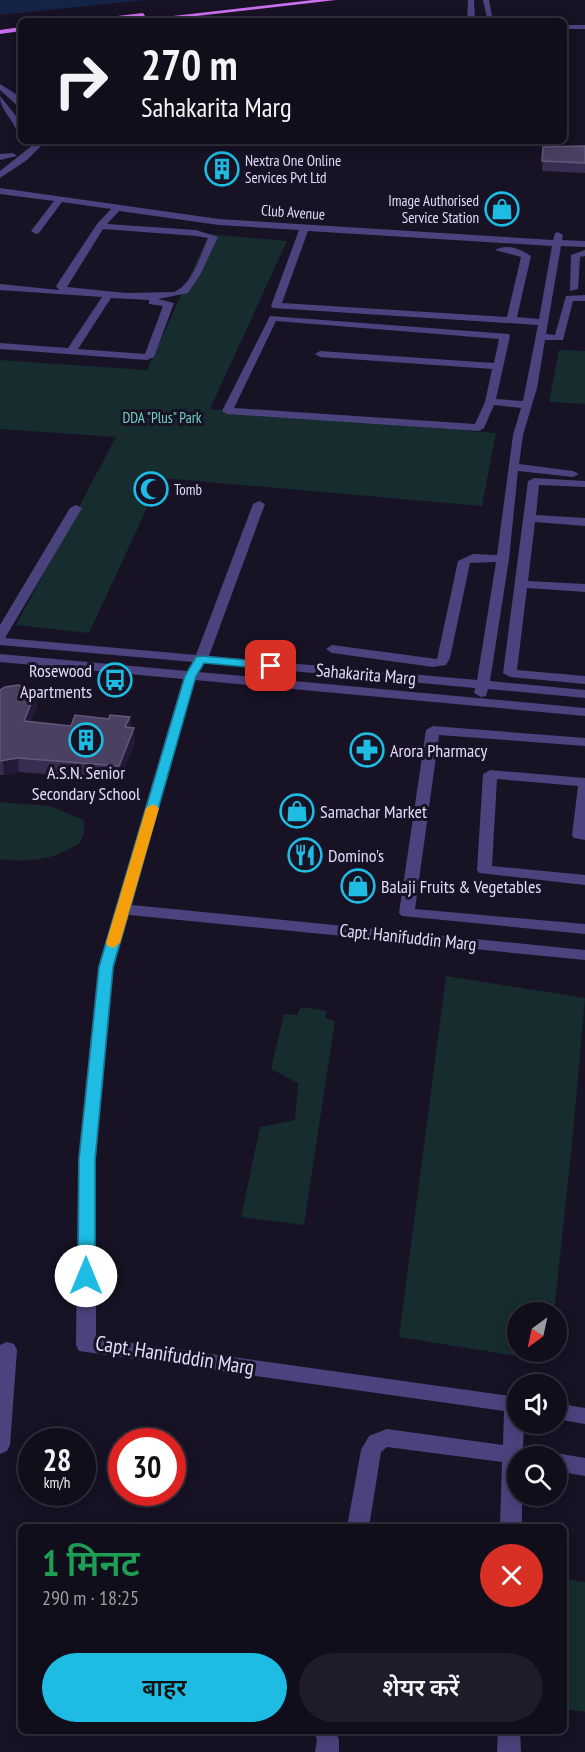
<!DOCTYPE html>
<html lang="hi">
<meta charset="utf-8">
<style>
:root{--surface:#110e1b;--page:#1e1c28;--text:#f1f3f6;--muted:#9c9ca3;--line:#302e3a;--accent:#1ebbe2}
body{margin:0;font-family:"PT Sans Narrow","Noto Sans Devanagari",sans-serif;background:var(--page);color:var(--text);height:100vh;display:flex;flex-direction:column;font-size:22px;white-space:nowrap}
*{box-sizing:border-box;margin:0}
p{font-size:20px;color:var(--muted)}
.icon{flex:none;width:33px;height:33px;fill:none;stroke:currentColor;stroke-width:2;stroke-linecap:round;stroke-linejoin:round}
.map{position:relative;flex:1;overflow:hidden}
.sheet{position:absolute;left:18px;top:1524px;width:549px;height:210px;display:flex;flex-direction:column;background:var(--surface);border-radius:9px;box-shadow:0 3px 15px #0003,0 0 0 2px var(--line)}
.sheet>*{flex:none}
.guide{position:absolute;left:18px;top:18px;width:549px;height:126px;border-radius:9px;box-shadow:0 3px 15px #0003,0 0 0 2px var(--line);background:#110e1b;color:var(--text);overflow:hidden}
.needle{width:39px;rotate:213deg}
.fabs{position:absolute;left:507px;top:1302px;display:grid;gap:12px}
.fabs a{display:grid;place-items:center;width:60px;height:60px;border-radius:50%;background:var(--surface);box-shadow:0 3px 15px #0003,0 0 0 2px var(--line);font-size:30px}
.speed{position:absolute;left:18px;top:1428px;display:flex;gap:12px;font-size:30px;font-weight:700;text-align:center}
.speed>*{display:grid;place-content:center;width:78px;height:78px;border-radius:50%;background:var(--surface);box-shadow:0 3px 15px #0003,0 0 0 2px var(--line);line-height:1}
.speed small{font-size:15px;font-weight:400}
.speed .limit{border:9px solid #d22;background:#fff;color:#111}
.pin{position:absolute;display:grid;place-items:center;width:51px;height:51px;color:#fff;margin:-26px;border-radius:12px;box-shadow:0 3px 9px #0006}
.me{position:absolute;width:66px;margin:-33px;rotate:0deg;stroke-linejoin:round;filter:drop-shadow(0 0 4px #0008)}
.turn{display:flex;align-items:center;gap:21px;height:126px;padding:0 24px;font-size:27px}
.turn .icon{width:78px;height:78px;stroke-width:2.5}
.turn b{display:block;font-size:42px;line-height:51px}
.round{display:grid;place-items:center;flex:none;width:63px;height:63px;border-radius:32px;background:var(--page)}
.headline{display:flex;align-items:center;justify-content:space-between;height:102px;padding:0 24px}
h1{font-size:36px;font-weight:600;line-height:45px;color:#1e9e55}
.cta{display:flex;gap:12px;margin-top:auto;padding:12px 24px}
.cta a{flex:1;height:69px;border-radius:36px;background:var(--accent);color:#111;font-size:24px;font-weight:600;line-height:69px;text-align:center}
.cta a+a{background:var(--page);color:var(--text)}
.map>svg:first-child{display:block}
</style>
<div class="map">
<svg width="585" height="1752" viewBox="0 0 585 1752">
<rect width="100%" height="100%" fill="#171224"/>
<g fill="#162c2e">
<polygon points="209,234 287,241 210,409 496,433 482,506 161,478 89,633 16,625 116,437 0,429 0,360 147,370"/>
<polygon points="559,350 585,351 585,404 549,402"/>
<path d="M0,802L50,806L84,820V833L80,843C53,860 31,863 0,859Z"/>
<polygon points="446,976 585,998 572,1144 554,1312 518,1312 518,1352 549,1352 548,1361 399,1337"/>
<polygon points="301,1007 327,1011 325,1018 335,1021 304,1225 241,1217 260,1127 295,1120 298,1083 271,1069 284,1014 297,1015"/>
<polygon points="564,1579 585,1582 585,1712 564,1709"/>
</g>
<polygon fill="#152346" points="0,0 146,0 0,15"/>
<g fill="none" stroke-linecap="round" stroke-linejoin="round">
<g fill="#4b437d" fill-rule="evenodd">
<polygon points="468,0 474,0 475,21 467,21"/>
<polygon points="483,0 489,0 492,16 504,21 487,18"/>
<rect x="564" y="25" width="21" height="4"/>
<polygon points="0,84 19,96 21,109 0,90"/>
<path d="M0,96L21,122V134L17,132C13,119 0,110 0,96Z"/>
<polygon points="33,141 41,141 42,145 27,160 0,178 0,171 34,144"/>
<polygon points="0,154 13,153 17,156 0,160"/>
<path d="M0,188L219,219L553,240L555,233L558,232L563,235L562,240L585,241V247L561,246L546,334L555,335L566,296L585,295V301H573L563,340H545L537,388L523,435L519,464L573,471L579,474L573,477L518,471L509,559L490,681L585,690V698L488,689L486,696L481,697L474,693L475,688L205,663L199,672L585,708V716L195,680L132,905L585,950V960L129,915L114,967L96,1159V1338L518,1397V1424H524L523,1448L527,1450L530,1456H518V1496H522V1527H500L502,1462L387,1447L381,1452L369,1527H347L361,1450L369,1436L387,1429L503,1445L504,1411L79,1351L76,1345L78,1159L98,967L183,679L0,662V654L187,671L193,662L0,645V625L70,508L76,505L82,508L5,638L196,655L253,504L259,501L265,504L209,656L477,680L496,562L470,563L450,658L446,665L433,667L332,653L326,649L332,645L437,659L458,561L473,554L497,555L513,435L521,408L494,405L484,428L479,431L227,414L222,411L270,316L509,334L510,336L496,399L523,401L538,325L273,308L271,306L299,230L219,225L119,211L107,224L196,230L218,237L200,275L188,293L158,299L174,303L154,357L147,360L0,349V343L68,348L102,297L0,290V284L59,290L56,286L97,224L111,209L62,202L39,233L36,234L31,231L54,201L0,194ZM103,229L196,236L208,238C200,256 193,284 174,292L126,293L67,287ZM308,231L552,246L539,319L517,317L531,256C521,249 506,243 495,250L521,257L507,317L282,303ZM111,298L149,300V304L163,306L145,354L78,349ZM276,321L499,339L494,363L320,351L315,354L320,357L492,369L485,402L475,424L234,408Z"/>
<polygon points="585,250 585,256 580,257 578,289 570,291 571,255"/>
<polygon points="534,478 585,481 585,487 539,485 536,515 585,518 585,526 535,522 528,581 585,584 585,592 527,588 517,670 585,676 585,684 510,677 503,673 528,481"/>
<polygon points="433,726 585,738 585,746 439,735 415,909 585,924 585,934 402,916 399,913 426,730"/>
<polygon points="490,770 585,778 585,840 574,838 572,835 578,786 497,779 492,866 585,875 585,885 479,873 477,870 483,774"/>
<polygon points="7,1342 14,1344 17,1350 10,1445 7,1451 0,1454 0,1345"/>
<polygon points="556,1403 585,1408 585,1424 556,1419"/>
<polygon points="556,1453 585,1458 585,1476 556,1471 556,1456 548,1456"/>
<polygon points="314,1731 336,1731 339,1740 339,1752 315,1752 317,1740"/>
<polygon points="498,1731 520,1731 521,1752 497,1752"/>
</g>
<g fill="#ca6fed" fill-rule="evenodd">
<polygon points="313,0 336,0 153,21 129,21"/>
<polygon points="143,13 145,16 88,21 92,19"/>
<polygon points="21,27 21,31 0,34 0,30"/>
</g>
</g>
<g fill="#382d50">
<polygon points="585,146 585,173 542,171 543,147"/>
<polygon points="0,690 35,694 37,707 30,722 71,726 109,719 130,717 131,728 135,742 120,780 19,772 4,775 0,775"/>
</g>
<g fill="#231a37">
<polygon points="35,694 37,707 25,734 24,721"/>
<polygon points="130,717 131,730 125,727"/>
<polygon points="134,728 135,742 120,780 119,766"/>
<polygon points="18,758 19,772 4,775 3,761"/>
</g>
<g fill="#4a4062" stroke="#62587a" stroke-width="1.5">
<polygon points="585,146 585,163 542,161 543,147"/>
<polygon points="18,685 30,688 35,694 24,721 71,726 75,715 109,719 110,715 130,717 125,727 134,728 119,766 18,758 0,761 0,690 5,687"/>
</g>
<polygon fill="#1ebbe2" stroke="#147a93" stroke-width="1.5" points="201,656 271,662 277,666 271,669 204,663 196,676 113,967 95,1160 95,1276 92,1280 86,1282 80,1280 78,1276 79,1160 99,967 185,676 196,657"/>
<polygon fill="#f59e0b" points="153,804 159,808 120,943 113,948 108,946 106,943 146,808"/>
<defs>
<symbol id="building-ring" viewBox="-11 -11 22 22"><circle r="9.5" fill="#171224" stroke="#1ebbe2" stroke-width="1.5"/><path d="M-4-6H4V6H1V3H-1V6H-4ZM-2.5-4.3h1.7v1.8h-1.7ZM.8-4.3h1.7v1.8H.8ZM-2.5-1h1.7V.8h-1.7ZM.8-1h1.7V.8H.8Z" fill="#1ebbe2"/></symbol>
<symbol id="shop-ring" viewBox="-11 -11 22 22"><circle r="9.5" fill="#171224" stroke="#1ebbe2" stroke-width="1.5"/><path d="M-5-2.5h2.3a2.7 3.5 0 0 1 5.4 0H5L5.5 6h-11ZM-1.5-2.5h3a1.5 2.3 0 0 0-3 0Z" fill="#1ebbe2"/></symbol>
<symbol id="mosque-ring" viewBox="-11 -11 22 22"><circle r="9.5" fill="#171224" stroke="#1ebbe2" stroke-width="1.5"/><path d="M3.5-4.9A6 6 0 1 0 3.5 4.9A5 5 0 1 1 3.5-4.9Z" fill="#1ebbe2"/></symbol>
<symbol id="bus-ring" viewBox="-11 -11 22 22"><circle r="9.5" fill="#171224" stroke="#1ebbe2" stroke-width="1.5"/><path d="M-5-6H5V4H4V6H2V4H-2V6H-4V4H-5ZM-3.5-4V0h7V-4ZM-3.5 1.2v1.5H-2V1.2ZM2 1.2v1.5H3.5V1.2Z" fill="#1ebbe2"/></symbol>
<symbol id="pharmacy-ring" viewBox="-11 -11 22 22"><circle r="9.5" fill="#171224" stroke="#1ebbe2" stroke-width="1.5"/><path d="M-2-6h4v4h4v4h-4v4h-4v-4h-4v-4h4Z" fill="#1ebbe2"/></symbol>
<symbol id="restaurant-ring" viewBox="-11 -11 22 22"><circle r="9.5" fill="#171224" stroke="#1ebbe2" stroke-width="1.5"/><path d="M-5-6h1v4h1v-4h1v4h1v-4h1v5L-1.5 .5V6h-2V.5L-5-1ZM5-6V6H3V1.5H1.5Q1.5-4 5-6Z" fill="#1ebbe2"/></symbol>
</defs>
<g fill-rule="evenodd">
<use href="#building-ring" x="203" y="150" width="38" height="38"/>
<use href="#shop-ring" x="483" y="190" width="38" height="38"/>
<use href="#mosque-ring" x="132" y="470" width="38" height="38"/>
<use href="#bus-ring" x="96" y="661" width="38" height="38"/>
<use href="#building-ring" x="67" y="721" width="38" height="38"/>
<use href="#pharmacy-ring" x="348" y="731" width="38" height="38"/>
<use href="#shop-ring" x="278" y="792" width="38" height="38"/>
<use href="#restaurant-ring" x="286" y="836" width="38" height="38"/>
<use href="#shop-ring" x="339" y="867" width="38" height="38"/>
</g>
<g text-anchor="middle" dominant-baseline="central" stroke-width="6" stroke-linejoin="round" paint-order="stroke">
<g font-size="15" fill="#e1dafa" stroke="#171224" text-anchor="start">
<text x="245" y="160">Nextra One Online<tspan x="245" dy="17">Services Pvt Ltd</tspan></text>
<text x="479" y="200" text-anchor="end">Image Authorised<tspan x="479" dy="17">Service Station</tspan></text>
<text x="174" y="489">Tomb</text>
</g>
<g font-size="15" fill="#e1dafa" stroke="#171224">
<text transform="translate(293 212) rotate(4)">Club Avenue</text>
</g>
<g font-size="15" fill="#6fd2c3" stroke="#171224">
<text x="162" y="417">DDA "Plus" Park</text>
</g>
<g font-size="18" fill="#e1dafa" stroke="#171224" text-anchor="start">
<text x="92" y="670" text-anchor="end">Rosewood<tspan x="92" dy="21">Apartments</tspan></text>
<text x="390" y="750">Arora Pharmacy</text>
<text x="86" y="772" text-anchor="middle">A.S.N. Senior<tspan x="86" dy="21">Secondary School</tspan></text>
<text x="320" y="811">Samachar Market</text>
<text x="328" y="855">Domino's</text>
<text x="381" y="886">Balaji Fruits &amp; Vegetables</text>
</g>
<g font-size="18" fill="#e1dafa" stroke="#171224">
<text transform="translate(366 674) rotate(5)">Sahakarita Marg</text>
<text transform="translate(408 937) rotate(6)">Capt. Hanifuddin Marg</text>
</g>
<g font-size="21" fill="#e1dafa" stroke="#171224">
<text transform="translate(175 1355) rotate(9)">Capt. Hanifuddin Marg</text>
</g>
</g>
</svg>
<div class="fabs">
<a><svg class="needle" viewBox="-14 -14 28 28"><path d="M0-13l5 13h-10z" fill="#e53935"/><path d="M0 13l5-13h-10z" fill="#9c9ca3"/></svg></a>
<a><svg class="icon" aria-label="sound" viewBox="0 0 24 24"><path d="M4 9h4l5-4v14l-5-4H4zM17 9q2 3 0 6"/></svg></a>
<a><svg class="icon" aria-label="search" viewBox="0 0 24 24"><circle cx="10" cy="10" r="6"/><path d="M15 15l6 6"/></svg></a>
</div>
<div class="speed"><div>28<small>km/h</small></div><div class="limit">30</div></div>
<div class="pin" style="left:271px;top:666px;background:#d93025"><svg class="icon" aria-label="arrive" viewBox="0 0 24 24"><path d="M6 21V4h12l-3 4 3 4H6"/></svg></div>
<svg class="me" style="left:86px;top:1276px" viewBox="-20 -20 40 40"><circle r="19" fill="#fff"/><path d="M0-13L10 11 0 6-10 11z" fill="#1ebbe2"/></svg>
<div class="guide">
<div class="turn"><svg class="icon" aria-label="right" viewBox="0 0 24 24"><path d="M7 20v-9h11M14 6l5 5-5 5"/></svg><div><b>270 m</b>Sahakarita Marg</div></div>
</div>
<section class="sheet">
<div class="headline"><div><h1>1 मिनट</h1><p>290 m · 18:25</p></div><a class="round" style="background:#d93025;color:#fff"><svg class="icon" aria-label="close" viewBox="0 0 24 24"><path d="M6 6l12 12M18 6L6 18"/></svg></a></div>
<div class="cta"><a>बाहर</a><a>शेयर करें</a></div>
</section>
</div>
